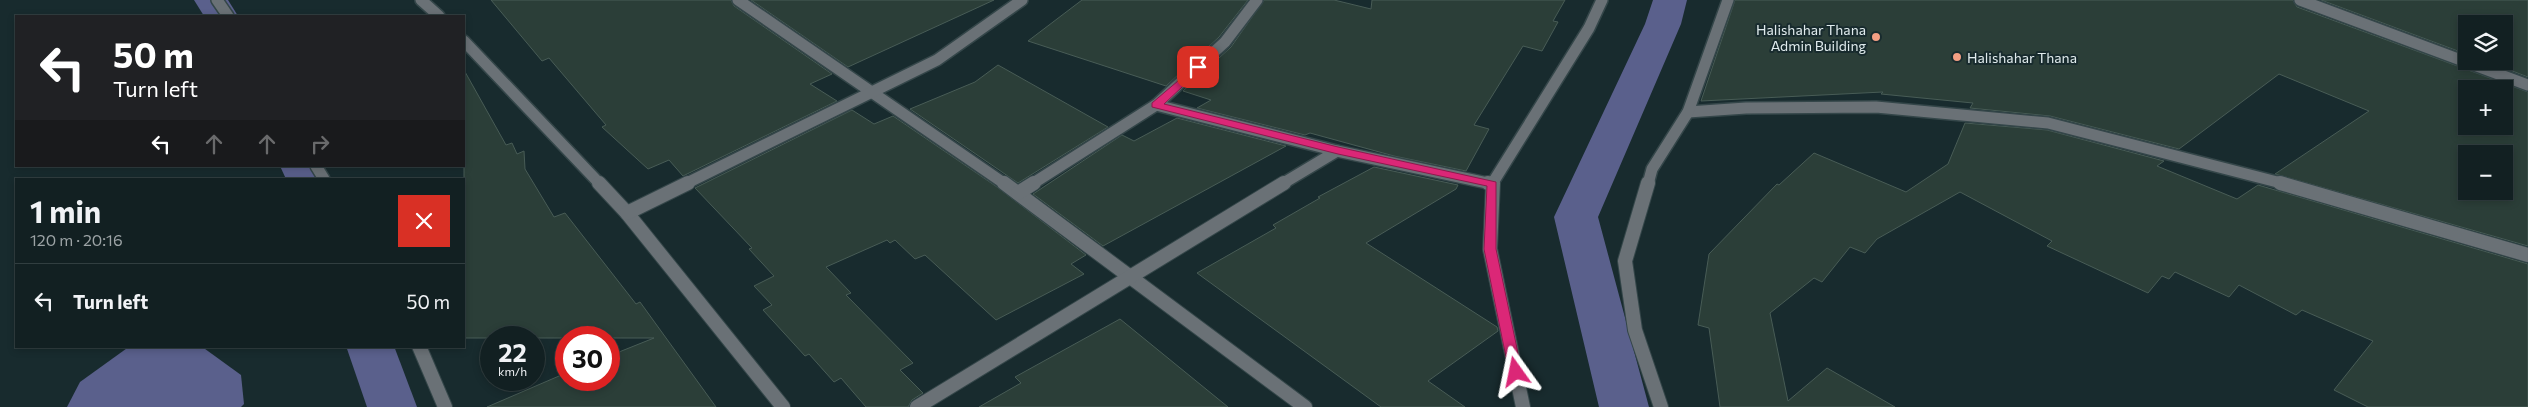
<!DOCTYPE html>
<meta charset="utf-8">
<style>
:root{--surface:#122022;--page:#1f2d2f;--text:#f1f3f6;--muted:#9ca3a5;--line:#313e40}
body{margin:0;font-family:Commissioner,sans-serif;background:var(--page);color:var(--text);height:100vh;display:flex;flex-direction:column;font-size:19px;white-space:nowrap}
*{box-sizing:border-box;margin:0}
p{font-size:16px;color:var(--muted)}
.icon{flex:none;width:28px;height:28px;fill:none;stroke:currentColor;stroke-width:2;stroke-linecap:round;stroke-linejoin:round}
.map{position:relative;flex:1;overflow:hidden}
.sheet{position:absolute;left:15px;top:178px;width:450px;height:170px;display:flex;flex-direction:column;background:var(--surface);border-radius:0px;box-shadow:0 2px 8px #0003,0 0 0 1px var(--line)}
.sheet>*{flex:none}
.guide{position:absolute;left:15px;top:15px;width:450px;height:152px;border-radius:0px;box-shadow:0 2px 8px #0003,0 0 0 1px var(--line);background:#202124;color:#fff;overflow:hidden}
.controls{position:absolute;left:2458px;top:15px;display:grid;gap:10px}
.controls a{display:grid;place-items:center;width:55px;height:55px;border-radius:0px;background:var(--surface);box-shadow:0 2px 8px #0003,0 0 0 1px var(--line);font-size:25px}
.speed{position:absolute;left:480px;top:326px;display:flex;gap:10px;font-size:25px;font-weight:700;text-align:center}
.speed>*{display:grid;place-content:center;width:65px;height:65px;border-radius:50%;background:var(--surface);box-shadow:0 2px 8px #0003,0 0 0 1px var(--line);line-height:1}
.speed small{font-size:12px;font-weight:400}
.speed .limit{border:8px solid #d22;background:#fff;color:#111}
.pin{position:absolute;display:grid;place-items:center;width:42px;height:42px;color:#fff;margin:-21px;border-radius:10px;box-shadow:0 2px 8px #0006}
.me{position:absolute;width:55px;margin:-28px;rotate:348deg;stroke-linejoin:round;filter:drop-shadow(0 0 4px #0008)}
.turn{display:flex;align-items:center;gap:18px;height:105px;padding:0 15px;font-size:22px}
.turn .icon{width:65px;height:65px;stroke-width:2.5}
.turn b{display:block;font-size:35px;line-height:42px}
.lanes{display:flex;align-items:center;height:48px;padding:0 15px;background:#0003;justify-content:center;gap:25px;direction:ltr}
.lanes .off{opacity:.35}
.round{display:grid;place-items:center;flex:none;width:52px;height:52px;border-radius:0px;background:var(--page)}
.summary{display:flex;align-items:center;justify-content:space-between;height:85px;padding:0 15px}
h1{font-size:30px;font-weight:700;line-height:38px}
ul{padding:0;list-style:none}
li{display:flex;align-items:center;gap:15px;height:75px;padding:0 15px;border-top:1px solid var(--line)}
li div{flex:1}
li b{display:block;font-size:19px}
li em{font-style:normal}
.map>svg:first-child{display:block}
</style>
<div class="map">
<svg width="2528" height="407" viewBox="0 0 2528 407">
<rect width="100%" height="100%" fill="#182b2e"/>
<polygon fill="#5a608c" points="130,346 201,346 241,375 244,404 241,407 67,407 80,382"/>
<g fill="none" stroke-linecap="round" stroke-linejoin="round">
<g fill="#5a608c" fill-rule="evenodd">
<polygon points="194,0 228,0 238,16 204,16"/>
<polygon points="1653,0 1687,0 1681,24 1598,217 1649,407 1599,407 1554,217 1645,24"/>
<polygon points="280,166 321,166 328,179 286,179"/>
<polygon points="346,346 394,346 417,407 367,407"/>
</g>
</g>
<g fill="#2b3e38" stroke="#485c56" fill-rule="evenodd">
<polygon points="491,0 731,0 734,6 832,74 810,84 837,101 687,174 683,176 669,160 648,169 602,127 606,125 549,58 542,61"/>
<polygon points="751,0 994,0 848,67"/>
<polygon points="1082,0 1248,0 1219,37 1166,86 1028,41"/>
<polygon points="1264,0 1334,0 1371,9 1372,0 1565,0 1553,21 1558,22 1542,51 1523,46 1474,125 1489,129 1466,171 1394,156 1310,133 1305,135 1197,108 1211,100 1183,91 1231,47"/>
<path d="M1735,0H2293L2297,7L2528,92V246L2275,174L2369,111L2279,74L2179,149L2050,116L1970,108L1973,103L1881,94L1883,92L1701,101ZM2466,89H2504V126H2466ZM2466,154H2504V191H2466Z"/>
<polygon points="2321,0 2528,0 2528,77 2486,61 2504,61 2504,24 2466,24 2466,54"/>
<polygon points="998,65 1108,127 1018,183 910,109 975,82"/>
<polygon points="464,70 506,145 512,143 517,154 524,151 525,169 554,217 565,213 636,304 640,302 716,407 487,407 566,373 566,380 609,380 609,356 654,338 464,338"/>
<polygon points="852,110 874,124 893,116 997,187 1086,255 1071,264 1084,274 996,320 925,255 915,259 895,240 890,243 887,240 826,267 851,293 846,295 913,363 900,370 923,393 912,400 908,407 866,407 841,378 834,382 809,354 805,356 763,310 772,305 754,286 774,276 749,249 752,248 695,188"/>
<polygon points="1177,118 1286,146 1103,246 1033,194 1122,135 1134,141"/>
<polygon points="1965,123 2047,130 2164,161 2157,166 2237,199 2258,185 2528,264 2528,407 2368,407 2334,390 2373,341 2302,310 2296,315 2239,285 2229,297 2175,272 2169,279 2162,276 2148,293 2047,246 2052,241 1960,192 1877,239 1865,253 1850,247 1822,282 1814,278 1770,313 1788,401 1827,368 1895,407 1720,407 1709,328 1698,325 1709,254 1777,184 1779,185 1814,153 1906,192 1948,164"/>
<polygon points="1374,167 1458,185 1456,189 1366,243 1497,327 1498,331 1428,381 1465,407 1381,407 1197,273 1276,228 1273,225 1320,198 1318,197"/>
<polygon points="1120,319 1228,407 979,407 1021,383 1015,377"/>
</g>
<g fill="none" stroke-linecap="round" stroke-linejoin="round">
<defs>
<g id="minor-far1">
<polyline points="217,0 228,16"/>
<polyline points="421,0 439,16"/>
<polyline points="738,0 1005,184"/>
<polyline points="2300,0 2528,85"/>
<polyline points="464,41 600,184"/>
<polyline points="1156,105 1337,151 1492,184"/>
<polyline points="1688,112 1746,108 1876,107 2048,123 2285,184"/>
<polyline points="316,166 324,179"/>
<polyline points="685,184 937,60 1022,0"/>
<polyline points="1032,184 1156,105 1225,42 1257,0"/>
<polyline points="1282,184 1337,151"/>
<polyline points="1492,184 1589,28 1602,0"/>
<polyline points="1648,184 1652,169 1688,112 1728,0"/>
</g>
<g id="minor">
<polyline points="599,183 627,213 783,407"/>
<polyline points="1004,183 1305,407"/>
<polyline points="1488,183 1492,184"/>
<polyline points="1493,183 1490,249 1523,407"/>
<polyline points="1648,183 1625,261 1635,330 1661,407"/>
<polyline points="2280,183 2528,255"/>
<polyline points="1018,193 1034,183"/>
<polyline points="627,213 688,183"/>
<polyline points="419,346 445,407"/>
<polyline points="917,407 1284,183"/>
</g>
</defs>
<use href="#minor-far1" stroke="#344649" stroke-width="14"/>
<use href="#minor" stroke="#344649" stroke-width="16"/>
<use href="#minor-far1" stroke="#6a7176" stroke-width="11"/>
<use href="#minor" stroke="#6a7176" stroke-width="14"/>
</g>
<polygon fill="#db2777" stroke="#8e194d" points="1198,64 1201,65 1201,69 1164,104 1338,147 1496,182 1496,249 1522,372 1521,375 1511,375 1509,372 1484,249 1487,186 1338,154 1152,107 1152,103"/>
<g fill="#f39f83" stroke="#182b2e" stroke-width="2">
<circle cx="1876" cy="37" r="5"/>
<circle cx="1957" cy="57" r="5"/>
</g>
<g text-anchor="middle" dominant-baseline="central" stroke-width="4" stroke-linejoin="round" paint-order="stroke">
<g font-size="14" fill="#e0ebed" stroke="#182b2e" text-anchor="end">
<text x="1866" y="29">Halishahar Thana<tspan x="1866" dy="16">Admin Building</tspan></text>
<text x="1967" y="57" text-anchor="start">Halishahar Thana</text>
</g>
</g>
</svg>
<div class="controls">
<a><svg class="icon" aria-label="layers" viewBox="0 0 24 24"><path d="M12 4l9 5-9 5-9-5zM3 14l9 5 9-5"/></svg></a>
<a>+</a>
<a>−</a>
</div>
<div class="speed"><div>22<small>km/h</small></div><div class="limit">30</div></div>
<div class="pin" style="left:1198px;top:67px;background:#d93025"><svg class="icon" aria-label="arrive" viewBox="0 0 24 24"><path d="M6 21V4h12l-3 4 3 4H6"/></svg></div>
<svg class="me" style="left:1516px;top:372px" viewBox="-20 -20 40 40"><path d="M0-17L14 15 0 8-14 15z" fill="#db2777" stroke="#fff" stroke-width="4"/></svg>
<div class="guide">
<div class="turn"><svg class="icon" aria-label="left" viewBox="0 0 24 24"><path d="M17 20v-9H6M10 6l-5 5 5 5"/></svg><div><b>50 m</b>Turn left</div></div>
<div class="lanes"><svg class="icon" aria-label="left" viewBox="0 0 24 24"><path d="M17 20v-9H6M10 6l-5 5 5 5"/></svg><svg class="icon off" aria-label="ahead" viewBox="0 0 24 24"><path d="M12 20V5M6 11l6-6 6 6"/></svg><svg class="icon off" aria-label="ahead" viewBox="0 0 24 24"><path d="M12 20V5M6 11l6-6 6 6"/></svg><svg class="icon off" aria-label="right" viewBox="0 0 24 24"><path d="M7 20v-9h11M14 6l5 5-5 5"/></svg></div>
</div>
<section class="sheet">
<div class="summary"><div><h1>1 min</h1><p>120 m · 20:16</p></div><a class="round" style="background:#d93025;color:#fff"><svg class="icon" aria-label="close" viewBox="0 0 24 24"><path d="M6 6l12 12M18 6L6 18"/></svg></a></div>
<ul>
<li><svg class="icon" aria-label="left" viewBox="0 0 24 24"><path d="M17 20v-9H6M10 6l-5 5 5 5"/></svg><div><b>Turn left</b></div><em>50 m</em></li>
</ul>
</section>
</div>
